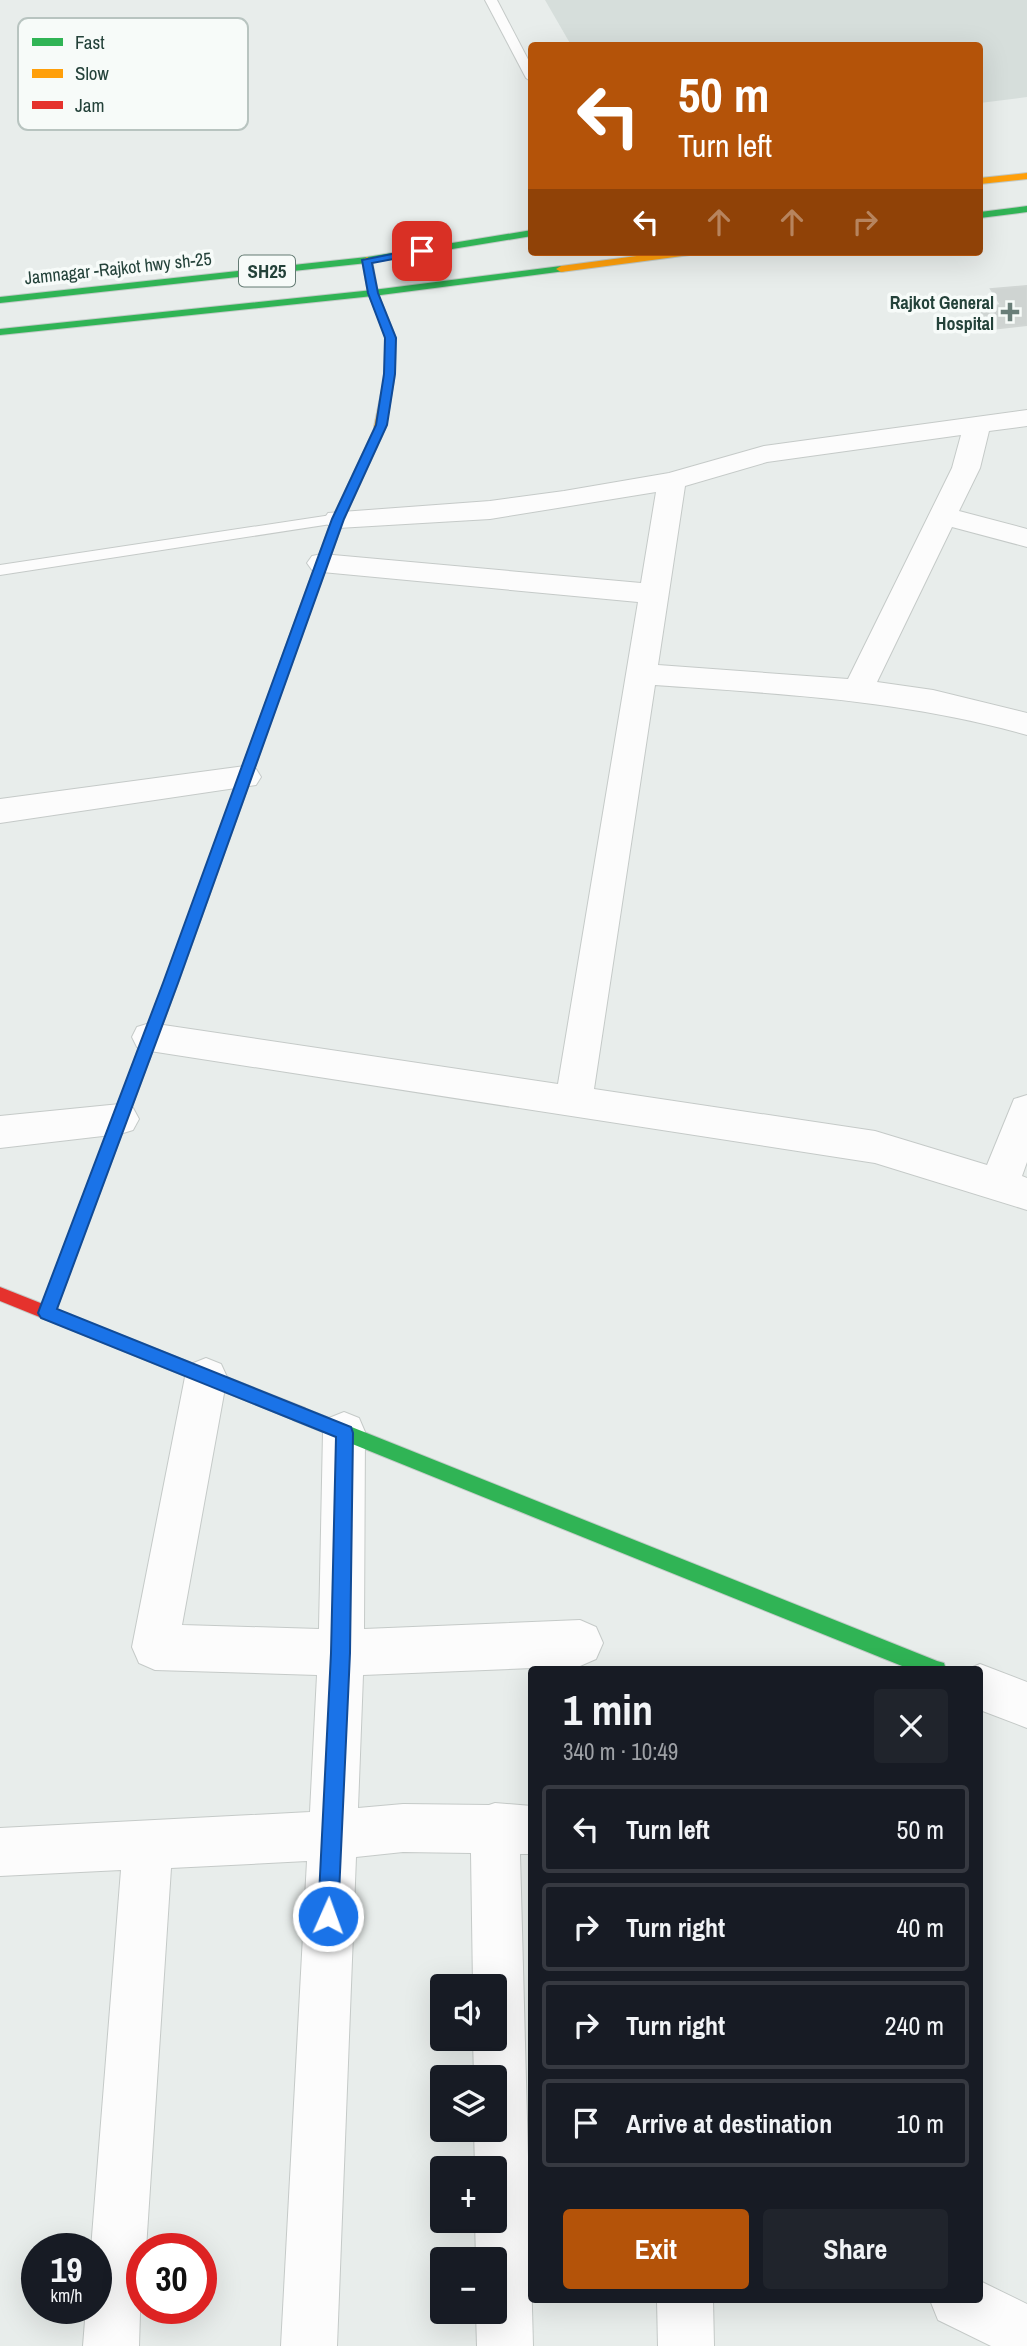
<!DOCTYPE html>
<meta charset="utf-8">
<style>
:root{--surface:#171b24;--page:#20242c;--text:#f1f3f6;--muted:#9ea1a6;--line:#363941;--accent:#b45309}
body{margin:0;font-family:"Archivo Narrow",sans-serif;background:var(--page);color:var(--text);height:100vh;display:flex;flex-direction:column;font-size:26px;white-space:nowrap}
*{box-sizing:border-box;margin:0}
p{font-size:23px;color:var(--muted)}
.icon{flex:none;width:38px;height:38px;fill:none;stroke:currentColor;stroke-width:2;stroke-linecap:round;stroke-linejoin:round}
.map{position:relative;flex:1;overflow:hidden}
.side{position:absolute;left:528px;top:1666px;width:455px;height:637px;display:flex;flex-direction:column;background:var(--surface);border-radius:7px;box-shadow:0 7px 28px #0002}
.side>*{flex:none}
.hud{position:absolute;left:528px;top:42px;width:455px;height:214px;border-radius:7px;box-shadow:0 7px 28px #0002;background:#b45309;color:#fff;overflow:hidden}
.tools{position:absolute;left:430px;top:1974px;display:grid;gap:14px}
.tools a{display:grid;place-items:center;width:77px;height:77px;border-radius:7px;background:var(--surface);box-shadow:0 7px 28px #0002;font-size:35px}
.speed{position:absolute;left:21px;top:2233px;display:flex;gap:14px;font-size:35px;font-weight:700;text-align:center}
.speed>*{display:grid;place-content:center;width:91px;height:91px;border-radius:50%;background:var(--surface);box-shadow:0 7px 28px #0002;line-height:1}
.speed small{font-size:18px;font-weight:400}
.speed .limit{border:10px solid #d22;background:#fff;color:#111}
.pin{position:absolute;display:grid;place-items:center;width:60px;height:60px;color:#fff;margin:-30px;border-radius:14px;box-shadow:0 4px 10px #0006}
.me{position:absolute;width:77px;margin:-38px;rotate:2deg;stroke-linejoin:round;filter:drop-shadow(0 0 5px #0008)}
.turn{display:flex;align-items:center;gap:24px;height:147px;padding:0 35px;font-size:32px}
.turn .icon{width:91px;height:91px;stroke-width:2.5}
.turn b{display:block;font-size:49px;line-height:60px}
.lanes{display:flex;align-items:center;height:66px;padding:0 35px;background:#0003;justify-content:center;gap:35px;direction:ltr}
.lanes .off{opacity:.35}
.round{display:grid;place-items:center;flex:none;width:74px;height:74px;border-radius:7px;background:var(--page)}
.overview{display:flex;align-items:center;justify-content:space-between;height:119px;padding:0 35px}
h1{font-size:42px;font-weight:700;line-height:52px}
.button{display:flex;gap:14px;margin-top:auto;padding:14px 35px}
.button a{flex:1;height:80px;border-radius:7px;background:var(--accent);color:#fff;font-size:28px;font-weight:700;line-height:80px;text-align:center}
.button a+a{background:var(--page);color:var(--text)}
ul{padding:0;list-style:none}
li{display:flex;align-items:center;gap:21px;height:88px;margin:0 14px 10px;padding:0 21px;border:4px solid var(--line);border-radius:7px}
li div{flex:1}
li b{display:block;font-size:26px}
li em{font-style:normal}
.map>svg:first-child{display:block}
</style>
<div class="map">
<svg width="1027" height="2346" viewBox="0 0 1027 2346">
<rect width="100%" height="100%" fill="#e8edeb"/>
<polygon fill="#d6dedb" points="545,0 1027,0 1027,97 980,103 980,46 571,45"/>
<polygon fill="#cfd4d2" stroke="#d1d6d4" stroke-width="2" points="1027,286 1027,325 992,329 979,308 1001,305 991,289"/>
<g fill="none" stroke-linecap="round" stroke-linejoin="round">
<defs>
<g id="lane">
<polygon points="485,0 497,0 532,67 532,82 526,78"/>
<polygon points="338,514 346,519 344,522 0,575 0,565"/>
</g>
<g id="street">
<path d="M1027,410V426L989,431L980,468L959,511L1027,529V547L952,527L877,682L933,690L1027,713V735C905,700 781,694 655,685L594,1089L875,1131L987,1165L1014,1099L1027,1095V1162L1022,1176L1027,1178V1210L875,1163L150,1051L137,1047L132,1037L137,1027L150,1023L558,1084L638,602L322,572L312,570L307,563L312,556L322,554L641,583L656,492L490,519L338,528L328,525L324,519L328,513L490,501L564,491L669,473L764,446ZM961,435L952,468L848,679L658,665L685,486L767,462Z"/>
<polygon points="245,766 256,769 261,777 256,785 0,823 0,799"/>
<polygon points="120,1104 133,1108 139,1119 133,1130 120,1134 0,1148 0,1116"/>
<polygon points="206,1358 221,1364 227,1377 182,1625 319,1629 323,1432 329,1418 344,1412 359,1418 365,1432 364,1629 580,1620 596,1627 603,1643 596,1659 580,1666 363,1675 358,1808 403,1804 489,1805 495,1803 532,1806 532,1854 520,1854 533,2346 477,2346 476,2312 495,2312 495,2259 476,2259 475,2221 495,2221 495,2168 475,2168 474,2130 495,2130 495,2077 474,2077 473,2039 495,2039 495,1986 473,1986 471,1853 403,1852 356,1857 337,2346 281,2346 307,1861 171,1868 146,2249 142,2249 139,2346 83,2346 86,2308 96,2308 96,2249 91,2249 121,1870 0,1876 0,1828 310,1812 317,1675 155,1670 139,1663 132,1647 185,1377 191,1364"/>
<polygon points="980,1664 1027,1682 1027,1728 980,1710 980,1670 966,1670"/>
<polygon points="980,2281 1027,2304 1027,2346 991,2346 938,2320 930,2300 980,2300"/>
<polygon points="657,2300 713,2300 714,2346 658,2346"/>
</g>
<g id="fast">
<polygon points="1027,206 1027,212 980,218 980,212"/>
<polygon points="532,230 532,236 367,263 0,303 0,297 367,257"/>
<polygon points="561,266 565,267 565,271 373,296 0,335 0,329 373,290"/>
<polygon points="305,606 311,610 178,983 55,1313 53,1318 47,1320 41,1318 39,1313 164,983 299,610"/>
<polygon points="299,1406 937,1661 944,1663 946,1670 912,1670 293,1420 290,1414 293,1408"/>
</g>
<g id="slow">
<polygon points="1027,173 1027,179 980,184 980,178"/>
<polygon points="667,252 695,252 690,255 561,272 556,269 561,266"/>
<polygon points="367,257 372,260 378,293 396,338 395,374 386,427 380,430 374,427 385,374 386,338 368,293 362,260"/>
</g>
<g id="jam">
<polygon points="376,425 386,427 344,519 311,610 309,613 301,613 299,610 332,519"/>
<polygon points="0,1287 305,1408 308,1414 305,1420 299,1422 0,1301"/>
</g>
</defs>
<use href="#lane" stroke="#c5cac8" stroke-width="2"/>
<use href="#street" stroke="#c5cac8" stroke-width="2"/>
<use href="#fast" stroke="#c3cbc8" stroke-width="2"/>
<use href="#slow" stroke="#c3cbc8" stroke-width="2"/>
<use href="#jam" stroke="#c3cbc8" stroke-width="2"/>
<use href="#lane" fill="#fcfcfc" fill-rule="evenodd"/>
<use href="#street" fill="#fcfcfc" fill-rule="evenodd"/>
<use href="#fast" fill="#30b455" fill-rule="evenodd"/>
<use href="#slow" fill="#ff9f0a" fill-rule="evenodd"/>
<use href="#jam" fill="#e5322d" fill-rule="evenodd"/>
</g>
<polygon fill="#1a73e8" stroke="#114b97" stroke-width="2" points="422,248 427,251 425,253 372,263 378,293 396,338 395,374 387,425 344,519 178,983 57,1309 351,1427 353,1433 350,1653 338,1916 335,1923 328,1926 321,1923 318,1916 331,1653 336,1437 41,1318 38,1313 163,983 332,519 376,425 384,374 385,338 368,293 362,260"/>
<path fill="#697e78" stroke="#f7fbf9" stroke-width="2.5" d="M1006.5 301.5h7v7h7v7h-7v7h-7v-7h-7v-7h7z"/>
<g text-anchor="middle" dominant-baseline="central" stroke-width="7" stroke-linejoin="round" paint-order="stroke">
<g font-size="18" fill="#24423a" stroke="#f7fbf9">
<text transform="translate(118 268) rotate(-6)">Jamnagar -Rajkot hwy sh-25</text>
</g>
<g font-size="18" font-weight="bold" fill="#24423a" stroke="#f7fbf9" text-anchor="end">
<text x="994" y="302">Rajkot General<tspan x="994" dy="21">Hospital</tspan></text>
</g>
<rect fill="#f7fbf9" stroke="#637a73" stroke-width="2" x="239" y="255.5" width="56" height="31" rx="5"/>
<g font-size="19" font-weight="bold" fill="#24423a">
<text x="267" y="271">SH25</text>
</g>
</g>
<rect x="18" y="18" width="230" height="112" rx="10" fill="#f7fbf9" stroke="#b8c4c0" stroke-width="2"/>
<rect x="32" y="38" width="31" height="8" fill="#30b455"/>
<rect x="32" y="69" width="31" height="9" fill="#ff9f0a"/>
<rect x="32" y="101" width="31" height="8" fill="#e5322d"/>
<g font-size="19" fill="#24423a">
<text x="75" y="49">Fast</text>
<text x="75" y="80">Slow</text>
<text x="75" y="112">Jam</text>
</g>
</svg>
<div class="tools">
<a><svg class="icon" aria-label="sound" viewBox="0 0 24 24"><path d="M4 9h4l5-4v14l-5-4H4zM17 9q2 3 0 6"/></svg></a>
<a><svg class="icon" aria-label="layers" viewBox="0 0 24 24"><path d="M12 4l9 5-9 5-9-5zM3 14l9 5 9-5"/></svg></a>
<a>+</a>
<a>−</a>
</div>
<div class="speed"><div>19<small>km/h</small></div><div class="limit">30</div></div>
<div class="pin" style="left:422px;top:251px;background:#d93025"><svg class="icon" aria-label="arrive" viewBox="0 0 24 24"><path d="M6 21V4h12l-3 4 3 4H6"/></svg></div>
<svg class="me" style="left:328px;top:1916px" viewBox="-20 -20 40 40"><circle r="17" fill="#1a73e8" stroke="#fff" stroke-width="3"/><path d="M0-11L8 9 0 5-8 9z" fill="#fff"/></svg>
<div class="hud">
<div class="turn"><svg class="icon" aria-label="left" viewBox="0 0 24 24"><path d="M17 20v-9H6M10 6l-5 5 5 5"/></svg><div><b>50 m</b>Turn left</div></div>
<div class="lanes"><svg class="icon" aria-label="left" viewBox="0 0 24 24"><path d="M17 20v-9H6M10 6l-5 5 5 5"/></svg><svg class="icon off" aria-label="ahead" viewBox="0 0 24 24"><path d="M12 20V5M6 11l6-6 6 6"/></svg><svg class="icon off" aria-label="ahead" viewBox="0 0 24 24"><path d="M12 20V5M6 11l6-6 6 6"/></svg><svg class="icon off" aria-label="right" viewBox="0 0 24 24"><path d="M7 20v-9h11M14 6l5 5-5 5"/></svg></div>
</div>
<section class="side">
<div class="overview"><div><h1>1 min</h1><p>340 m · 10:49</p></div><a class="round"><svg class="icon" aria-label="close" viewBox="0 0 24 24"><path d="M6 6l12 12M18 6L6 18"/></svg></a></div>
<ul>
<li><svg class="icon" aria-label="left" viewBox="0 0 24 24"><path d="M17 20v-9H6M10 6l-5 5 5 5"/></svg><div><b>Turn left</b></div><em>50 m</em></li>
<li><svg class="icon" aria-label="right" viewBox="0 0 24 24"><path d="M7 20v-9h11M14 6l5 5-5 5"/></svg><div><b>Turn right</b></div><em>40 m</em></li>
<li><svg class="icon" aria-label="right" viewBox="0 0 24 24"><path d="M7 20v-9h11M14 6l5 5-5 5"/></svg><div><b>Turn right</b></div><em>240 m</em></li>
<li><svg class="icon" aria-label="arrive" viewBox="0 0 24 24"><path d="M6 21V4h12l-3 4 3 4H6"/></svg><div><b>Arrive at destination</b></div><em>10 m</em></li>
</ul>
<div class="button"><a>Exit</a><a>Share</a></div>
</section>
</div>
